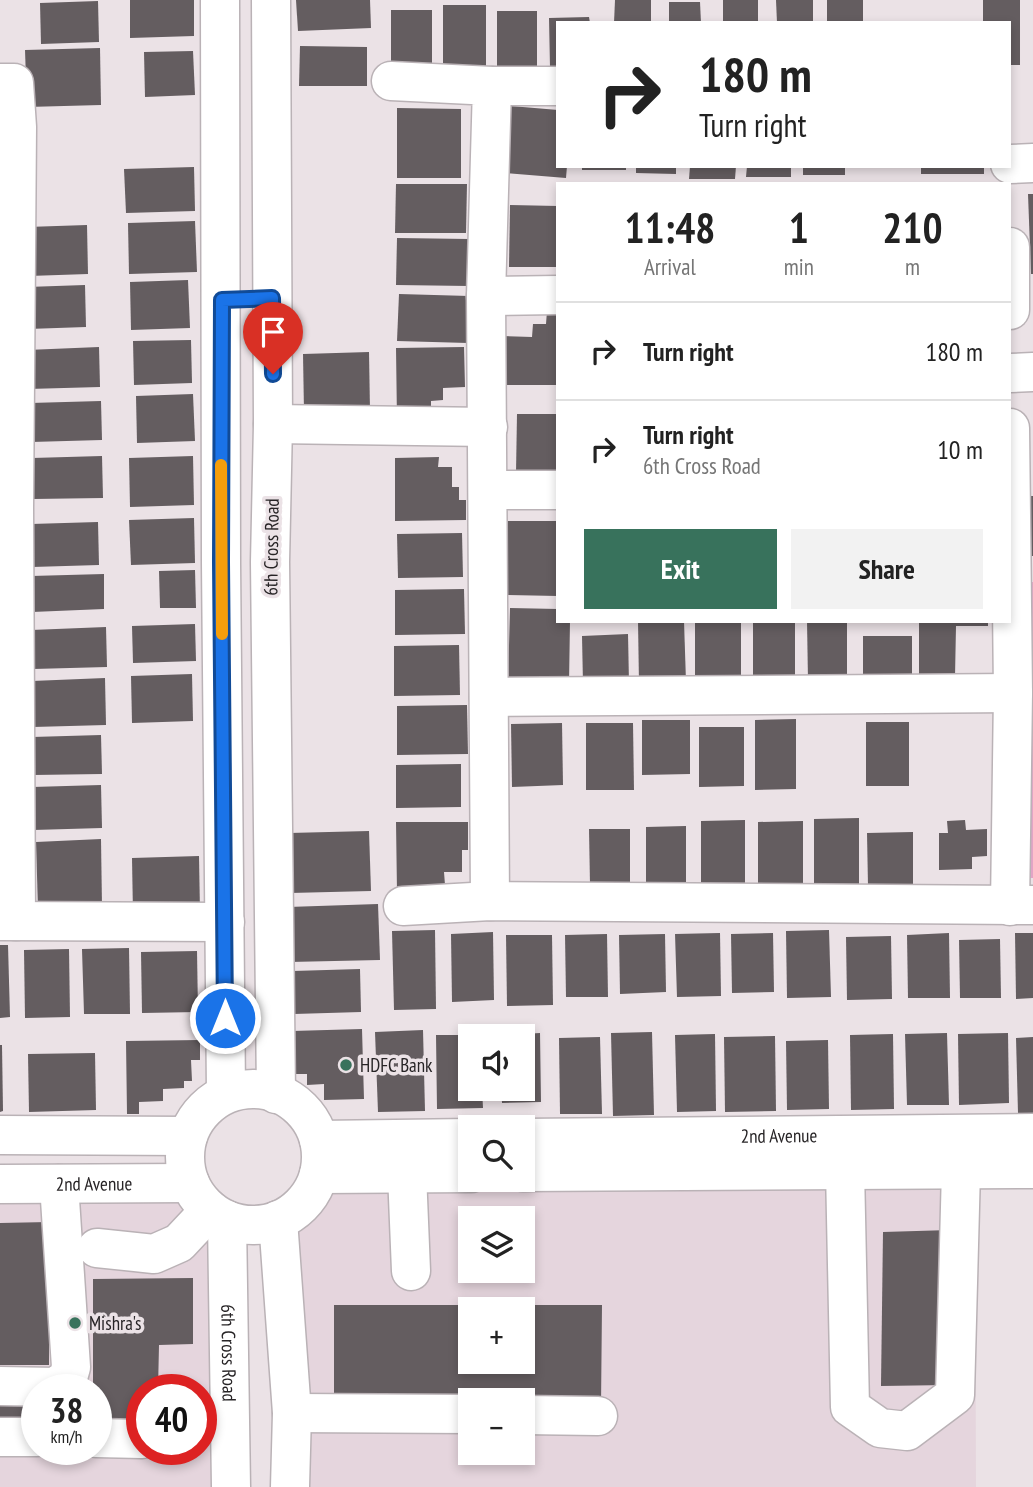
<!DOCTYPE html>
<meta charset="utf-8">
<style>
:root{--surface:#fff;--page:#f2f2f2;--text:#222;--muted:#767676;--line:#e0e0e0;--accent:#38725c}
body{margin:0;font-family:"PT Sans Narrow",sans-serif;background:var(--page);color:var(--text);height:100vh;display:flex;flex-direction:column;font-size:26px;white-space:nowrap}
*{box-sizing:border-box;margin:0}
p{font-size:23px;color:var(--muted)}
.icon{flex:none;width:38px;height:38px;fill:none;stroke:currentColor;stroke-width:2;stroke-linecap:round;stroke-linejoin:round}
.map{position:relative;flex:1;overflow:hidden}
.panel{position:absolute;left:556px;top:182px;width:455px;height:441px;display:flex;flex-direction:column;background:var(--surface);border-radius:0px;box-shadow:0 4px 10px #0003}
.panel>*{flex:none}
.hud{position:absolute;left:556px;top:21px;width:455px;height:147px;border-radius:0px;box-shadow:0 4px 10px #0003;background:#fff;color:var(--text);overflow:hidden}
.buttons{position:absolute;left:458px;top:1024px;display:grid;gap:14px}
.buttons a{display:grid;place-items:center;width:77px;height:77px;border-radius:0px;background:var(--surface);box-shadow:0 4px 10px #0003;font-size:35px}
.speed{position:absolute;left:21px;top:1374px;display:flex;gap:14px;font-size:35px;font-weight:700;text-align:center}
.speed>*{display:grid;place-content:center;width:91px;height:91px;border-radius:50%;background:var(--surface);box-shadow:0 4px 10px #0003;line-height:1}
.speed small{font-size:18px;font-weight:400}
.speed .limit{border:10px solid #d22;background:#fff;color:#111}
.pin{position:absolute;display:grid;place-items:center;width:60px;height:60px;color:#fff;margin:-72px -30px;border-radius:50% 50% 50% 0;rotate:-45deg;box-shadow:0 0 7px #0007}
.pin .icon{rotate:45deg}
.me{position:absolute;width:77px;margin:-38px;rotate:0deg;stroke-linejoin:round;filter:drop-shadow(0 0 5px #0008)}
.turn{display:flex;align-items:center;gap:24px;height:147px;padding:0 28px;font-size:32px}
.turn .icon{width:91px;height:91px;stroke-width:2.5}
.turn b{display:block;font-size:49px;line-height:60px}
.eta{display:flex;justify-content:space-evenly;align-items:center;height:119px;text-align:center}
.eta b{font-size:42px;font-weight:700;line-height:49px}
.button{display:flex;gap:14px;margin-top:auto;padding:14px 28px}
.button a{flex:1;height:80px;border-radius:0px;background:var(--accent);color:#fff;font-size:28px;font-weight:700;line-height:80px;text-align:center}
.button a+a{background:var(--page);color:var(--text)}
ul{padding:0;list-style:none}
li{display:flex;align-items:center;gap:21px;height:98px;padding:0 28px;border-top:2px solid var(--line)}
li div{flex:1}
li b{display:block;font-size:26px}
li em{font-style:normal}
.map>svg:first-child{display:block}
</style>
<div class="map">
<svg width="1033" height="1487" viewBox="0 0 1033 1487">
<rect width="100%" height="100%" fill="#ebe2e6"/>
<g fill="#e5d5dd" fill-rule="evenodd">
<path d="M975,1183L976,1487H292L289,1232L303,1222L319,1205L327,1185ZM471,1218H523V1270H471ZM471,1309H523V1362H471ZM471,1400H523V1452H471Z"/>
<path d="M180,1192L214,1228V1487H0V1194ZM37,1390H96V1449H37ZM142,1390H201V1449H142Z"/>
</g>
<rect fill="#e3a4c6" x="1023" y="582" width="10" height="296"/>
<g fill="#645d60" fill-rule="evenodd">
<polygon points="130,0 194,0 194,36 130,38"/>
<polygon points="296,0 370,0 371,28 298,31"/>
<polygon points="615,0 651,0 651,23 614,23"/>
<rect x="723" y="0" width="35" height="23"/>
<polygon points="776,0 813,0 813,23 777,23"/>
<rect x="827" y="0" width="36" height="23"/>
<polygon points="983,0 1020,0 1020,65 1010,65 1010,23 983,23"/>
<polygon points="98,1 99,42 41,44 40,3"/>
<polygon points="669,2 700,2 701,23 669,23"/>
<rect x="443" y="5" width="43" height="67"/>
<rect x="391" y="10" width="41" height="60"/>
<rect x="497" y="11" width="40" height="55"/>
<polygon points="589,17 590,23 558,23 558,67 550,67 549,18"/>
<polygon points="300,46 367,47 367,86 299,86"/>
<polygon points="100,48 101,105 27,107 25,50"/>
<polygon points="193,51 195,95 145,97 144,52"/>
<polygon points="511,106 558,110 558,166 567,166 566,178 505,173"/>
<polygon points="397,108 461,109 461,178 397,178"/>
<rect x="582" y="166" width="44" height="4"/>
<polygon points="636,166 676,166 676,174 636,173"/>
<polygon points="690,166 736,166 735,179 689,179"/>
<polygon points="747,166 791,166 791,177 746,177"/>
<rect x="803" y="166" width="42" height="9"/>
<rect x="921" y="166" width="63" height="8"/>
<polygon points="194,167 195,211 126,213 124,169"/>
<polygon points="396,184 467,184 466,233 395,233"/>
<polygon points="1028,194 1033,194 1033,274 1031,274"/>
<polygon points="510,205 558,206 558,267 509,267"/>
<polygon points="195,221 197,272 129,274 128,223"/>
<polygon points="87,225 88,274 29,276 27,227"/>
<polygon points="397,238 469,239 469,286 396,285"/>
<polygon points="188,280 190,328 131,330 130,282"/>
<polygon points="85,285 86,327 28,329 27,287"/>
<polygon points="399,294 469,296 468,343 397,341"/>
<polygon points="547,311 558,311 558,385 502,385 502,336 532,337 533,324 546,324"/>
<polygon points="191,340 192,383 134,385 133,341"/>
<polygon points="99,347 100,387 28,389 27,350"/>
<polygon points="464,347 465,387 443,388 443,400 431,401 431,420 397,421 396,348"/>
<polygon points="369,352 370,411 304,412 303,354"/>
<polygon points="193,394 195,441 137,443 136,396"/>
<polygon points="101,401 102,440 31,442 30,403"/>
<polygon points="517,414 558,414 558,473 516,473"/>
<polygon points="102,456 103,498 33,499 32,458"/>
<polygon points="193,456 194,505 130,507 129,458"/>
<polygon points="439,457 438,467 452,467 452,487 459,487 459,500 466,500 466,520 395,521 395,458"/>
<polygon points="1029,496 1033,496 1033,556 1030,556"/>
<polygon points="194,518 195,563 131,565 129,520"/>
<polygon points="508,521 558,521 558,596 507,595"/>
<polygon points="98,522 99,565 32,567 31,524"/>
<polygon points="462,533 463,577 398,578 397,534"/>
<polygon points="195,570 196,608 160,608 159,571"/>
<polygon points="104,574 104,609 32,612 31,576"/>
<polygon points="464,589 465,634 395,635 395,590"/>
<polygon points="510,608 558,609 558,621 570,621 569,684 508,683"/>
<polygon points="638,621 684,621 686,682 639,684"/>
<rect x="695" y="621" width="46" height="63"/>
<polygon points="753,621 795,621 795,684 753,685"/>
<polygon points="807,621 847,621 847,681 808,681"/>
<polygon points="919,621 988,621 988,626 956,626 955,677 919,677"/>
<polygon points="195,624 196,661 133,663 132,626"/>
<polygon points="106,627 107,667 33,669 31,630"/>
<polygon points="628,634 629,683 583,684 582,636"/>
<rect x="863" y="636" width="49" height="45"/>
<polygon points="459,645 460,695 394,696 394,646"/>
<polygon points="192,674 193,721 132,723 131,676"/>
<polygon points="105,678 106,725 33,727 32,681"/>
<polygon points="467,705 468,754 397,755 397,706"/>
<polygon points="796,719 796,789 755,790 755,720"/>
<polygon points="642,720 690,720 690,774 642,775"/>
<rect x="866" y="722" width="43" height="64"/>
<polygon points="562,723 563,785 512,787 511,724"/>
<polygon points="586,723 633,723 634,790 586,790"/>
<polygon points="699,727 744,727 744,786 699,787"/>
<polygon points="101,735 102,774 33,775 32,737"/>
<polygon points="461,764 461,807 396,808 396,765"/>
<polygon points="101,785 102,828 33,830 32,787"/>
<polygon points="859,818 859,887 814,887 814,819"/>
<polygon points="745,820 745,888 701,889 701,821"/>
<polygon points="965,820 966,830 987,829 987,856 972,857 972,869 939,870 939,833 948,833 947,821"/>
<polygon points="803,821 803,887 758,888 758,822"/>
<polygon points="396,822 468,822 468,850 462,850 462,872 444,872 445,885 423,885 423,891 397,892"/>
<polygon points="686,826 686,887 646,888 646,827"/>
<polygon points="589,829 630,829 630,885 590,885"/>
<polygon points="369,831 371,891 290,893 289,833"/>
<polygon points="913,832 913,885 868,886 867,833"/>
<polygon points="101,839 102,907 38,909 36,842"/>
<polygon points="199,856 200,913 133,915 132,858"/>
<polygon points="378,904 380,960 289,962 288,907"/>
<polygon points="435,930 436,1009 394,1010 392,931"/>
<polygon points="829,930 831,997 787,998 786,931"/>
<polygon points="493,932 494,1000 452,1002 451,934"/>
<polygon points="720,933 721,996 677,997 675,934"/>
<polygon points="773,933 774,992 732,993 731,934"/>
<polygon points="949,933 950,998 908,998 907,935"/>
<polygon points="1015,933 1033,933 1033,998 1016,999"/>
<polygon points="607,934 608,997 566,997 565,935"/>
<polygon points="665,934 666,992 620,994 619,935"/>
<polygon points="506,935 552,935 553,1005 507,1006"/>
<polygon points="891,936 892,999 847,1000 846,937"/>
<polygon points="1000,939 1001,998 960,998 959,940"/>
<polygon points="0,945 8,945 10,1017 0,1018"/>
<polygon points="129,948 130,1014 84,1014 82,949"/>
<polygon points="69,949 70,1017 25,1018 24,950"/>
<polygon points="197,951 198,1012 142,1013 141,952"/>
<polygon points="360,969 361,1012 294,1014 293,971"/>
<polygon points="362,1029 364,1099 324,1100 324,1084 307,1085 307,1074 293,1074 292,1031"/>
<polygon points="423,1030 425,1111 378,1112 375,1032"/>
<polygon points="652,1032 654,1115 613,1116 611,1033"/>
<polygon points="540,1033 541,1102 502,1103 501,1088 523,1088 523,1034"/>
<polygon points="947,1033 949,1105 907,1105 905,1034"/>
<polygon points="1008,1033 1009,1103 959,1105 958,1034"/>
<polygon points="715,1034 716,1111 677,1112 675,1035"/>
<polygon points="893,1034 894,1109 851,1110 850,1035"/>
<polygon points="436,1035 471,1035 471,1088 482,1088 483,1108 437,1109"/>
<polygon points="775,1036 776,1111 725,1112 724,1037"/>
<polygon points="600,1037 602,1114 560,1114 559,1038"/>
<polygon points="1033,1037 1033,1113 1018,1113 1016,1038"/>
<polygon points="200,1040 200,1060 191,1060 192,1081 184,1081 184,1088 163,1089 163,1101 139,1102 139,1114 127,1114 126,1041"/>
<polygon points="828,1040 829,1109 787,1110 786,1041"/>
<polygon points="0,1045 2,1045 3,1111 0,1112"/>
<polygon points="95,1053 96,1110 29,1112 28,1054"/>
<polygon points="49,1222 49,1365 0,1365 0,1223"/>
<polygon points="950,1230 948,1385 881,1386 883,1232"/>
<polygon points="193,1278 193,1344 159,1345 158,1390 142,1390 142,1424 96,1424 96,1390 93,1390 93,1279"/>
<path d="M334,1305H602L601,1406L523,1400L334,1406ZM471,1309H523V1362H471Z"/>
<polygon points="37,1392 37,1425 0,1425 0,1393"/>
</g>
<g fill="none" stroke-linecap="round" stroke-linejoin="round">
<defs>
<g id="minor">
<polyline points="220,0 221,563 226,1093"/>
<polyline points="271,0 273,424 270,562 276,1094"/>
<polyline points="391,81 492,86 486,296 490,901"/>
<polyline points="0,83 14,83 17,127 14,507 16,921"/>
<polyline points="492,86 558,86"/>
<polyline points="1010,164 1033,163"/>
<polyline points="1010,247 1010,310"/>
<polyline points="486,296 558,295"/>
<polyline points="1010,373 1033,372"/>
<polyline points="273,424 488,427"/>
<polyline points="1010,428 1013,693 1010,906"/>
<polyline points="488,490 558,490"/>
<polyline points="489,697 1013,693"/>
<polyline points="403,906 490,901 1033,905"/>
<polyline points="0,921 225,922"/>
<circle cx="253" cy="1157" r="68"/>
<polyline points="0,1135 188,1136"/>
<path id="s1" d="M523,1138L1033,1133"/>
<polyline points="319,1140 471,1138"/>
<polyline points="845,1169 850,1407 880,1428 907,1431 955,1395 961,1170"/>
<polyline points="523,1172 1033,1169"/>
<polyline points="407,1173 411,1271"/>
<polyline points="319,1174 471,1173"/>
<path id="s2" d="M0,1184L190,1183"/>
<path id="s3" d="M227,1220L231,1487"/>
<polyline points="278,1220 292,1413 290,1487"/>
<polyline points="97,1248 154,1254 179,1243 210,1210"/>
<polyline points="0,1386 55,1387 68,1378 71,1367 59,1184"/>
<polyline points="292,1413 471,1414"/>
<polyline points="523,1415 598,1416"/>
<polyline points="0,1437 37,1437"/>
<polyline points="96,1438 142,1439"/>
</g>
</defs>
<use href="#minor" stroke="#bab2b6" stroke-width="41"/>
<use href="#minor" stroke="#fff" stroke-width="38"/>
</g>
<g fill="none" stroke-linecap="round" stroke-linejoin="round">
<defs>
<polyline id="route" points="225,1018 221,562 222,300 272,298 273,374"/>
</defs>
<use href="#route" stroke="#114b97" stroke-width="18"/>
<use href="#route" stroke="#1a73e8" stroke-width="12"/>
<polyline stroke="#f59e0b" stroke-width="12" points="221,465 222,634"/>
</g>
<g fill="#38725c" stroke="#ebe2e6" stroke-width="2.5">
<circle cx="346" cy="1065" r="7"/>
<circle cx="75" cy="1323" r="7"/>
</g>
<g text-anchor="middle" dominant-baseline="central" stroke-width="7" stroke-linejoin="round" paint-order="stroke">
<g font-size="19" fill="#272426" stroke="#ebe2e6">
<text transform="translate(271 547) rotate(-89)">6th Cross Road</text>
<text stroke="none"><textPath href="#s1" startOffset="256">2nd Avenue</textPath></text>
<text stroke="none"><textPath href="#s2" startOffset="94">2nd Avenue</textPath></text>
<text stroke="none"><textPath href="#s3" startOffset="133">6th Cross Road</textPath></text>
</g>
<g font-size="19" fill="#272426" stroke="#ebe2e6" text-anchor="start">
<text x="360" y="1065">HDFC Bank</text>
<text x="89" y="1323">Mishra's</text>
</g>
</g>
</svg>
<div class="buttons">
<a><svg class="icon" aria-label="sound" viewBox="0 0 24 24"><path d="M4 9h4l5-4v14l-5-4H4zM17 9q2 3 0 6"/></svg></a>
<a><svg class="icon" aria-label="search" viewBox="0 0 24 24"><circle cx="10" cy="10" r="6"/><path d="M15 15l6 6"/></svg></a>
<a><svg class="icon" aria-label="layers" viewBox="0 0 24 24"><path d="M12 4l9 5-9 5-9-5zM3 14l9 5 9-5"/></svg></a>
<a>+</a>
<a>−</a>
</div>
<div class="speed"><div>38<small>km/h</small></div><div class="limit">40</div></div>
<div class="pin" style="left:273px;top:374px;background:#d93025"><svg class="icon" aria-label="arrive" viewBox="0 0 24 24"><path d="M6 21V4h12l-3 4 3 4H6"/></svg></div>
<svg class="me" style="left:225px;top:1018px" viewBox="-20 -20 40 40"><circle r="17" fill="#1a73e8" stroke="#fff" stroke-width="3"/><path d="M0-11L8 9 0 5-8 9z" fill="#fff"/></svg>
<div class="hud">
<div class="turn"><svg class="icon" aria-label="right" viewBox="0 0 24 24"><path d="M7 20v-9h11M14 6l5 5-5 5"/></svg><div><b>180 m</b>Turn right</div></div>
</div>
<section class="panel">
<div class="eta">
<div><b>11:48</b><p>Arrival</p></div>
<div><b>1</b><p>min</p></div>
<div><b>210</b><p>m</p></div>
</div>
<ul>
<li><svg class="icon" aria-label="right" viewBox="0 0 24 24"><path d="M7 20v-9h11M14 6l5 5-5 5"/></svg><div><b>Turn right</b></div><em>180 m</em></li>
<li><svg class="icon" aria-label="right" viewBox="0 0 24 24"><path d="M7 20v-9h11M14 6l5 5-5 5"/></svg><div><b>Turn right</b><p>6th Cross Road</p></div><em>10 m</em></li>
</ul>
<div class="button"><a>Exit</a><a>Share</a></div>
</section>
</div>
